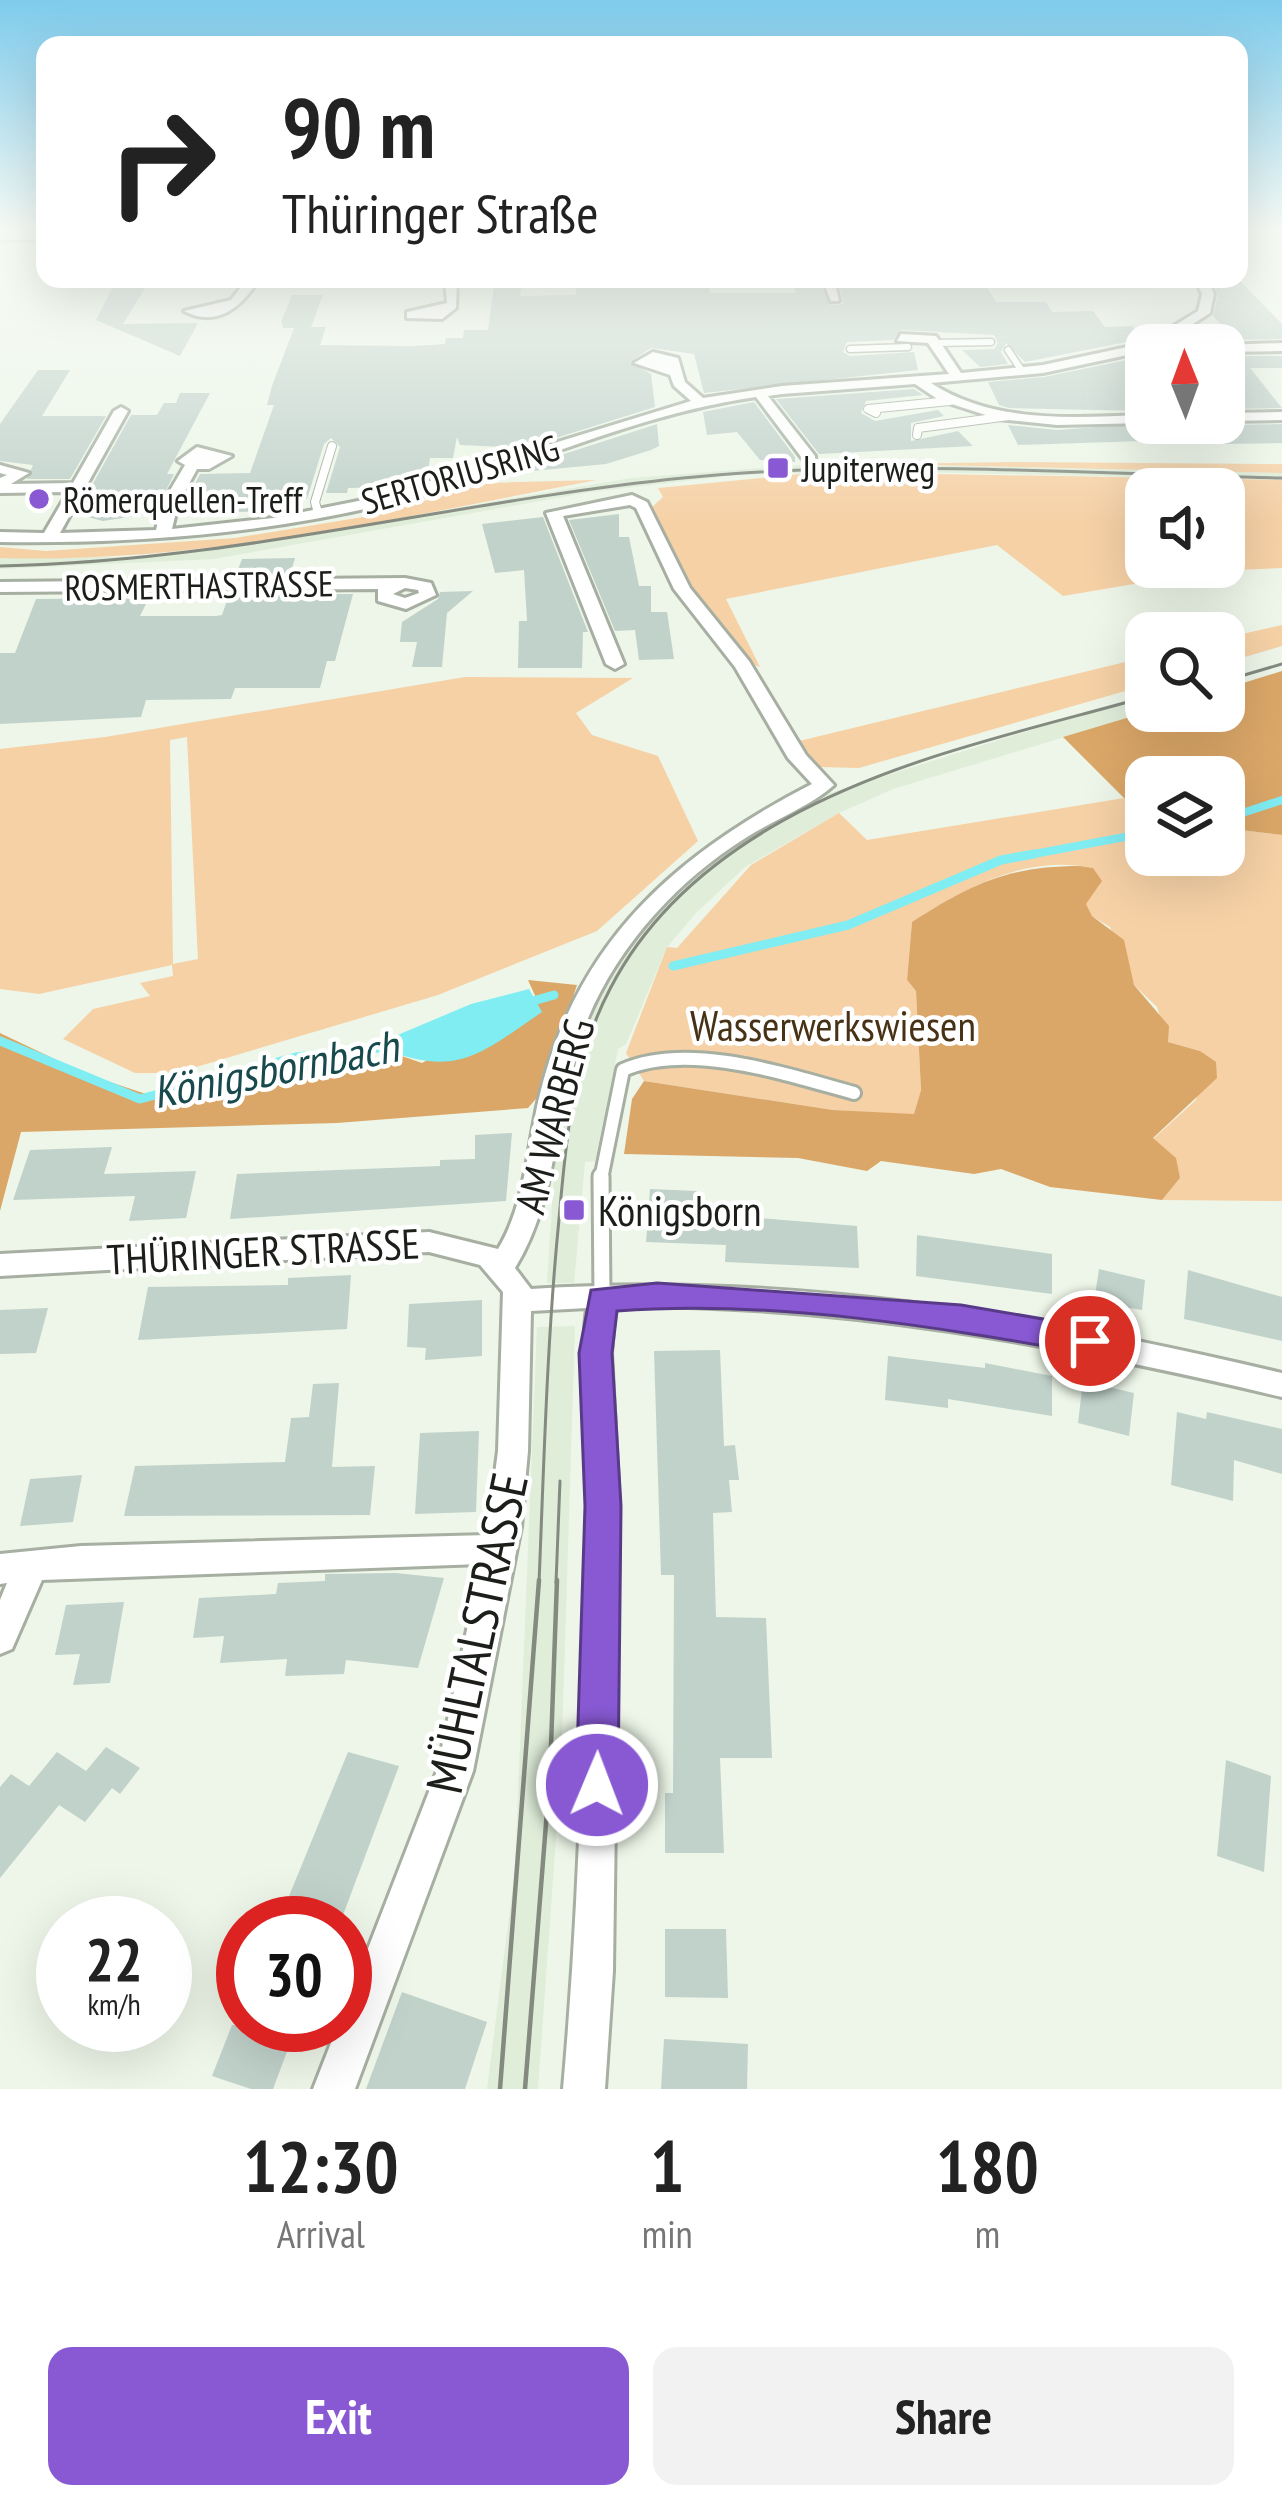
<!DOCTYPE html>
<meta charset="utf-8">
<style>
:root{--surface:#fff;--page:#f2f2f2;--text:#222;--muted:#767676;--accent:#8859d3}
body{margin:0;font-family:"PT Sans Narrow",sans-serif;background:var(--page);color:var(--text);height:100vh;display:flex;flex-direction:column;font-size:45px;white-space:nowrap}
*{box-sizing:border-box;margin:0}
p{font-size:39px;color:var(--muted)}
.icon{flex:none;width:66px;height:66px;fill:none;stroke:currentColor;stroke-width:2;stroke-linecap:round;stroke-linejoin:round}
.map{position:relative;height:2089px;overflow:hidden}
.drawer{display:flex;flex-direction:column;background:var(--surface);flex:1}
.drawer>*{flex:none}
.banner{position:absolute;left:36px;top:36px;width:1212px;height:252px;border-radius:24px;box-shadow:0 12px 48px #0002;background:#fff;color:var(--text);overflow:hidden}
.needle{width:78px;rotate:359deg}
.buttons{position:absolute;left:1125px;top:324px;display:grid;gap:24px}
.buttons a{display:grid;place-items:center;width:120px;height:120px;border-radius:24px;background:var(--surface);box-shadow:0 12px 48px #0002;font-size:60px}
.speed{position:absolute;left:36px;top:1896px;display:flex;gap:24px;font-size:60px;font-weight:700;text-align:center}
.speed>*{display:grid;place-content:center;width:156px;height:156px;border-radius:50%;background:var(--surface);box-shadow:0 12px 48px #0002;line-height:1}
.speed small{font-size:30px;font-weight:400}
.speed .limit{border:18px solid #d22;background:#fff;color:#111}
.pin{position:absolute;display:grid;place-items:center;width:102px;height:102px;color:#fff;margin:-51px;border:6px solid #fff;border-radius:50%;box-shadow:0 3px 12px #0007}
.me{position:absolute;width:132px;margin:-66px;rotate:1deg;stroke-linejoin:round;filter:drop-shadow(0 0 9px #0008)}
.turn{display:flex;align-items:center;gap:42px;height:252px;padding:0 48px;font-size:54px}
.turn .icon{width:156px;height:156px;stroke-width:2.5}
.turn b{display:block;font-size:84px;line-height:102px}
.eta{display:flex;justify-content:space-evenly;align-items:center;height:204px;text-align:center}
.eta b{font-size:72px;font-weight:800;line-height:84px}
.cta{display:flex;gap:24px;margin-top:auto;padding:24px 48px}
.cta a{flex:1;height:138px;border-radius:24px;background:var(--accent);color:#fff;font-size:48px;font-weight:800;line-height:138px;text-align:center}
.cta a+a{background:var(--page);color:var(--text)}
.map>svg:first-child{display:block}
</style>
<div class="map">
<svg width="1282" height="2089" viewBox="0 0 1282 2089">
<rect width="100%" height="100%" fill="#edf6e8"/>
<g fill="#dfedd9">
<polygon points="826,463 1282,473 1282,480 872,471 737,475 591,492 213,559 0,569 0,558 131,557 235,546 631,478"/>
<polygon points="1146,694 1150,711 893,789 839,813 745,867 697,912 667,947 626,1044 618,1049 595,1161 585,1162 574,1283 547,1283 555,1160 571,1060 619,953 663,906 735,845 830,793"/>
<polygon points="575,1326 561,1767 538,2089 487,2089 515,1870 537,1327"/>
</g>
<g fill="#f6d1a6" fill-rule="evenodd">
<polygon points="1016,462 1282,464 1282,473 886,464"/>
<path d="M822,472L1282,480V568L1211,571L1063,596L997,545L726,599L760,667C711,647 670,556 649,510L663,497L658,488ZM1146,489H1224V567H1146Z"/>
<path d="M597,480C403,517 202,564 0,558V547L46,551L235,538L381,514L484,483Z"/>
<polygon points="1282,625 1282,646 1224,663 1224,638"/>
<polygon points="1146,657 1146,685 859,768 819,767 795,742"/>
<path d="M465,677L633,678L576,713L592,735L658,756L698,841L597,931L438,995L176,1073H135L63,1039L93,1009L150,996L140,983L173,976L172,965L39,994L0,989V749L105,737ZM187,737L198,959L173,964L170,740Z"/>
<path d="M1124,798L1146,806V855H1224V828L1282,835V1201L1162,1200L1180,1178L1153,1139L1196,1100L1200,1051L1168,1042L1157,1007L1134,985L1110,927L1092,916L1085,904L1101,881L1092,868C1026,854 965,888 912,922L907,980L916,991L921,1090L914,1115L833,1110L644,1081L626,1053L667,947L677,948L751,865L839,813L867,840Z"/>
</g>
<g fill="#dba768">
<polygon points="1282,671 1282,835 1224,828 1224,777 1146,777 1146,806 1124,798 1063,737 1150,711 1224,711 1224,689"/>
<path d="M1080,866L1093,868L1102,881L1086,904L1092,916L1124,940L1134,985L1169,1026L1168,1042L1200,1051L1216,1062L1217,1078L1153,1138L1176,1158L1180,1178L1162,1200L1050,1187L1001,1169L974,1174L881,1161L867,1171L798,1158L624,1154L632,1099L644,1081L833,1110L914,1114L921,1090L916,991L907,980L912,922C971,884 1008,866 1080,866Z"/>
<polygon points="528,980 577,985 541,1093 528,1108 337,1123 21,1132 0,1211 0,1033 86,1074 146,1094 229,1089 313,1061 388,1068 396,1054 422,1063 537,1000"/>
</g>
<path fill="#80edf3" d="M529,989L542,1012C475,1058 455,1079 374,1045L471,1004Z"/>
<g fill="none" stroke-linecap="round" stroke-linejoin="round">
<g stroke="#80edf3" stroke-width="8">
<polyline points="1224,819 1282,800"/>
<polyline points="1018,857 1146,833"/>
</g>
<g stroke="#80edf3" stroke-width="9">
<polyline points="673,966 848,925 1001,860 1034,854"/>
<polyline points="526,1003 554,995"/>
<polyline points="0,1041 140,1099 296,1057 396,1046"/>
</g>
</g>
<g fill="#c1d2cb">
<polygon points="117,279 148,283 123,324 198,323 180,356 96,320"/>
<polygon points="707,279 710,293 796,293 792,279 816,279 831,305 843,304 839,281 982,279 996,302 1046,302 1052,312 1093,311 1105,327 1132,326 1142,339 1025,362 1006,343 1001,352 1008,364 980,367 962,350 994,349 998,343 994,335 901,330 893,340 847,342 843,352 850,356 914,352 918,370 704,393 694,354 651,348 630,362 651,374 655,407 524,448 460,445 457,437 453,458 430,458 428,472 394,478 392,487 348,488 347,493 326,493 340,447 331,438 324,444 307,499 289,499 285,511 180,513 200,474 250,473 274,405 267,405 272,386 294,328 283,328 281,322 292,295 323,295 311,327 326,327 320,345 412,346 445,344 446,338 463,338 464,330 488,330 494,286 500,281 522,281 520,296 576,295 577,280"/>
<polygon points="1212,279 1238,279 1282,324 1282,339 1224,340 1224,328 1213,316 1218,295"/>
<polygon points="1146,356 1146,411 1009,408 999,405 988,382 1044,377"/>
<polygon points="1224,356 1282,356 1282,368 1250,368 1282,408 1224,409"/>
<polygon points="38,370 70,370 42,416 106,416 70,479 27,479 33,465 0,461 0,424"/>
<polygon points="914,389 923,395 866,401 861,413 875,421 938,410 944,416 911,423 911,441 958,431 973,446 819,454 776,399"/>
<polygon points="180,393 210,393 167,474 174,474 155,513 103,521 76,514 131,415 157,415 164,403 176,403"/>
<polygon points="754,402 795,457 795,462 760,460 737,432 707,435 703,412"/>
<polygon points="1150,423 1162,423 1175,440 1018,445 1008,425 1057,430"/>
<polygon points="657,424 659,446 651,450 606,464 532,471 530,465"/>
<polygon points="1282,424 1282,443 1224,444 1224,425"/>
<polygon points="619,514 619,537 629,537 639,586 651,586 651,612 667,612 674,659 639,660 635,630 615,631 569,520"/>
<polygon points="543,517 588,632 583,632 582,668 518,668 519,621 527,621 524,570 495,573 482,524"/>
<polygon points="295,558 290,575 236,575 242,559"/>
<polygon points="473,591 447,613 442,667 412,667 417,642 400,642 402,622 438,599 440,592"/>
<polygon points="353,594 335,661 327,661 320,688 235,688 231,699 146,700 141,717 0,724 0,653 15,653 36,599 149,598 140,616 216,616 222,615 229,595"/>
<polygon points="512,1133 506,1201 230,1219 237,1174 440,1166 440,1160 475,1159 475,1135"/>
<polygon points="112,1147 104,1174 196,1171 186,1218 129,1221 135,1196 13,1200 30,1150"/>
<polygon points="650,1189 697,1191 696,1213 857,1226 859,1268 725,1262 726,1245 646,1242"/>
<polygon points="917,1235 1052,1254 1052,1294 916,1276"/>
<polygon points="1099,1269 1145,1280 1142,1310 1094,1302"/>
<polygon points="1188,1270 1282,1297 1282,1341 1184,1319"/>
<polygon points="351,1275 347,1329 138,1340 148,1287 288,1285 288,1278"/>
<polygon points="482,1300 482,1356 425,1360 426,1348 407,1347 409,1304"/>
<polygon points="48,1308 36,1353 0,1354 0,1310"/>
<polygon points="720,1350 724,1446 735,1445 739,1480 729,1480 732,1512 713,1513 716,1617 766,1618 772,1758 720,1758 724,1853 665,1853 665,1793 673,1793 674,1575 661,1575 654,1351"/>
<polygon points="888,1356 985,1368 985,1363 1052,1376 1052,1416 948,1399 948,1408 885,1400"/>
<polygon points="1083,1381 1134,1393 1129,1436 1078,1423"/>
<polygon points="339,1383 332,1467 375,1466 370,1515 124,1516 135,1466 285,1462 291,1418 309,1417 313,1384"/>
<polygon points="1177,1412 1206,1419 1207,1412 1282,1429 1282,1474 1234,1460 1233,1501 1171,1485"/>
<polygon points="479,1431 476,1512 415,1514 420,1433"/>
<polygon points="82,1475 73,1522 20,1526 30,1479"/>
<polygon points="396,1573 444,1578 418,1668 346,1660 344,1674 285,1676 287,1659 220,1663 224,1636 193,1638 199,1598 276,1594 278,1583 325,1581 325,1574"/>
<polygon points="124,1602 110,1683 73,1685 80,1654 55,1655 66,1605"/>
<polygon points="106,1747 140,1768 120,1794 112,1788 85,1822 59,1805 0,1878 0,1787 11,1774 29,1786 57,1752 86,1771"/>
<polygon points="348,1752 399,1766 340,1923 278,1923"/>
<polygon points="1226,1760 1271,1776 1264,1872 1217,1856"/>
<polygon points="665,1929 726,1929 728,1998 665,1997"/>
<polygon points="402,1992 487,2022 465,2089 366,2089"/>
<polygon points="232,2025 297,2025 273,2089 251,2089 212,2076"/>
<polygon points="664,2039 748,2044 747,2089 661,2089"/>
</g>
<g fill="none" stroke-linecap="round" stroke-linejoin="round">
<defs>
<g id="lane-far3">
<polyline points="935,343 991,342"/>
<polyline points="850,349 908,347"/>
<polyline points="1008,350 1022,371"/>
</g>
<g id="lane-far2">
<polyline points="876,413 868,409 950,401"/>
<polyline points="917,435 918,428 1009,416"/>
<polyline points="318,513 315,502 332,446"/>
</g>
<path id="lane-far1" d="M601,1179L623,1070C689,1041 788,1075 854,1093"/>
<polyline id="lane" points="601,1176 602,1298"/>
<g id="street">
<polygon points="45,233 45,239 0,240 0,234"/>
<path d="M247,279H259C242,307 217,328 184,311L231,300Z"/>
<polygon points="445,279 457,279 456,308 442,319 407,318 407,312 447,303"/>
<polygon points="822,279 834,279 839,301 831,301"/>
<path d="M1195,279H1207L1214,294L1210,313L1160,345H1146V351L1043,373L931,383C996,425 1073,417 1146,415V423L1057,425L998,419L939,400L915,384L782,394L768,396L815,456V462H805L756,397C643,413 541,461 433,492C291,532 147,544 0,542V532L44,533L68,492L0,493V478L7,475L0,473V465L29,473L11,484L73,483L114,411L121,407L128,411L60,533L156,530L162,504L185,465L178,461L197,447L232,456L209,469H197L178,504L172,529L273,518L378,497L691,401L674,386L670,375L634,363L653,352L678,358L685,382L703,398L782,386L949,374L928,343L897,341L901,334L936,336L961,373L1043,365L1146,343L1198,311L1202,294Z"/>
<polygon points="1282,343 1282,351 1224,352 1221,345"/>
<polygon points="1282,412 1282,420 1224,421 1224,413"/>
<path d="M632,495L647,502L690,588L749,661L806,755L834,785C811,806 774,820 747,837C673,883 609,955 580,1039C554,1115 558,1198 515,1268L531,1289C790,1272 1031,1314 1282,1373V1397C1062,1345 843,1304 615,1306L611,1353L619,1506L613,1971L605,2089H563C580,1897 585,1703 587,1510C588,1442 579,1375 587,1308L531,1311L528,1451L521,1527L473,1771L355,2089H313L338,2025H345V2008L437,1771L481,1564L42,1580L12,1649L0,1654V1600L7,1583L0,1584V1554L81,1546L487,1535L498,1451L503,1292L480,1265L429,1252L0,1276V1254L429,1232L498,1249C527,1201 527,1143 541,1090C579,939 678,853 812,784L788,758L735,667L674,589L636,508L630,505L563,516L624,664L615,669L606,664L546,513Z"/>
<path d="M405,578L431,583L436,595L406,609L378,601V589L0,592V582ZM405,588L418,590L419,593L405,598L393,594Z"/>
</g>
</defs>
<use href="#lane-far3" stroke="#a6afa2" stroke-width="9"/>
<use href="#lane-far2" stroke="#a6afa2" stroke-width="10"/>
<use href="#lane-far1" stroke="#a6afa2" stroke-width="18"/>
<use href="#lane" stroke="#a6afa2" stroke-width="21"/>
<use href="#street" stroke="#a6afa2" stroke-width="6"/>
<use href="#lane-far3" stroke="#fff" stroke-width="6"/>
<use href="#lane-far2" stroke="#fff" stroke-width="8"/>
<use href="#lane-far1" stroke="#fff" stroke-width="12"/>
<use href="#lane" stroke="#fff" stroke-width="15"/>
<use href="#street" fill="#fff" fill-rule="evenodd"/>
<g stroke="#848a80" stroke-width="3">
<path d="M0,566C232,562 454,501 683,478C882,458 1083,474 1282,478"/>
<polyline points="1224,681 1282,664"/>
<path d="M539,1583C544,1462 547,1340 559,1219C566,1140 572,1061 610,989C648,915 712,860 784,820C895,758 1025,731 1146,697"/>
<polyline points="556,1583 560,1481"/>
</g>
<g stroke="#848a80" stroke-width="4.5">
<polyline points="500,2089 539,1580"/>
<polyline points="525,2089 550,1773 557,1580"/>
</g>
</g>
<linearGradient id="sky" x2="0" y2="1"><stop stop-color="#7ecbec"/><stop offset="0.44" stop-color="#f7fbf5"/><stop offset="1" stop-color="#f7fbf5" stop-opacity="0"/></linearGradient>
<rect width="1282" height="522" fill="url(#sky)"/>
<path fill="#8859d3" stroke="#583a89" stroke-width="3" d="M657,1283L961,1305L1090,1327L1102,1331L1106,1341L1102,1350L1090,1354C936,1327 774,1299 617,1311L612,1353L621,1506L618,1785L612,1800L597,1806L582,1800L576,1785L585,1506L579,1353L591,1290Z"/>
<g fill="#8859d3" stroke="#fff" stroke-width="4.5">
<rect x="766" y="456" width="24" height="24" rx="6"/>
<circle cx="39" cy="499" r="12"/>
<rect x="562" y="1198" width="24" height="24" rx="6"/>
</g>
<g text-anchor="middle" dominant-baseline="central" stroke-width="9" stroke-linejoin="round" paint-order="stroke">
<g font-size="36" fill="#1b1e19" stroke="#fff" text-anchor="start">
<text x="802" y="468">Jupiterweg</text>
<text x="63" y="499">Römerquellen-Treff</text>
</g>
<g font-size="36" fill="#1b1e19" stroke="#fff">
<text transform="translate(460 474) rotate(-16)">SERTORIUSRING</text>
<text transform="translate(199 585) rotate(-1)">ROSMERTHASTRASSE</text>
</g>
<g font-size="42" fill="#483216" stroke="#fff">
<text x="833" y="1025">Wasserwerkswiesen</text>
</g>
<g font-size="42" fill="#1b1e19" stroke="#fff">
<text transform="translate(554 1116) rotate(-75)">AM WARBERG</text>
<text transform="translate(263 1251) rotate(-3)">THÜRINGER STRASSE</text>
</g>
<g font-size="42" fill="#1b1e19" stroke="#fff" text-anchor="start">
<text x="598" y="1210">Königsborn</text>
</g>
<g font-size="45" font-style="italic" fill="#184a4d" stroke="#fff">
<text transform="translate(275 1068) rotate(-11)">Königsbornbach</text>
</g>
<g font-size="51" fill="#1b1e19" stroke="#fff">
<text transform="translate(476 1633) rotate(-78)">MÜHLTALSTRASSE</text>
</g>
</g>
</svg>
<div class="buttons">
<a><svg class="needle" viewBox="-14 -14 28 28"><path d="M0-13l5 13h-10z" fill="#e53935"/><path d="M0 13l5-13h-10z" fill="#767676"/></svg></a>
<a><svg class="icon" aria-label="sound" viewBox="0 0 24 24"><path d="M4 9h4l5-4v14l-5-4H4zM17 9q2 3 0 6"/></svg></a>
<a><svg class="icon" aria-label="search" viewBox="0 0 24 24"><circle cx="10" cy="10" r="6"/><path d="M15 15l6 6"/></svg></a>
<a><svg class="icon" aria-label="layers" viewBox="0 0 24 24"><path d="M12 4l9 5-9 5-9-5zM3 14l9 5 9-5"/></svg></a>
</div>
<div class="speed"><div>22<small>km/h</small></div><div class="limit">30</div></div>
<div class="pin" style="left:1090px;top:1341px;background:#d93025"><svg class="icon" aria-label="arrive" viewBox="0 0 24 24"><path d="M6 21V4h12l-3 4 3 4H6"/></svg></div>
<svg class="me" style="left:597px;top:1785px" viewBox="-20 -20 40 40"><circle r="17" fill="#8859d3" stroke="#fff" stroke-width="3"/><path d="M0-11L8 9 0 5-8 9z" fill="#fff"/></svg>
<div class="banner">
<div class="turn"><svg class="icon" aria-label="right" viewBox="0 0 24 24"><path d="M7 20v-9h11M14 6l5 5-5 5"/></svg><div><b>90 m</b>Thüringer Straße</div></div>
</div>
</div>
<section class="drawer">
<div class="eta">
<div><b>12:30</b><p>Arrival</p></div>
<div><b>1</b><p>min</p></div>
<div><b>180</b><p>m</p></div>
</div>
<div class="cta"><a>Exit</a><a>Share</a></div>
</section>
